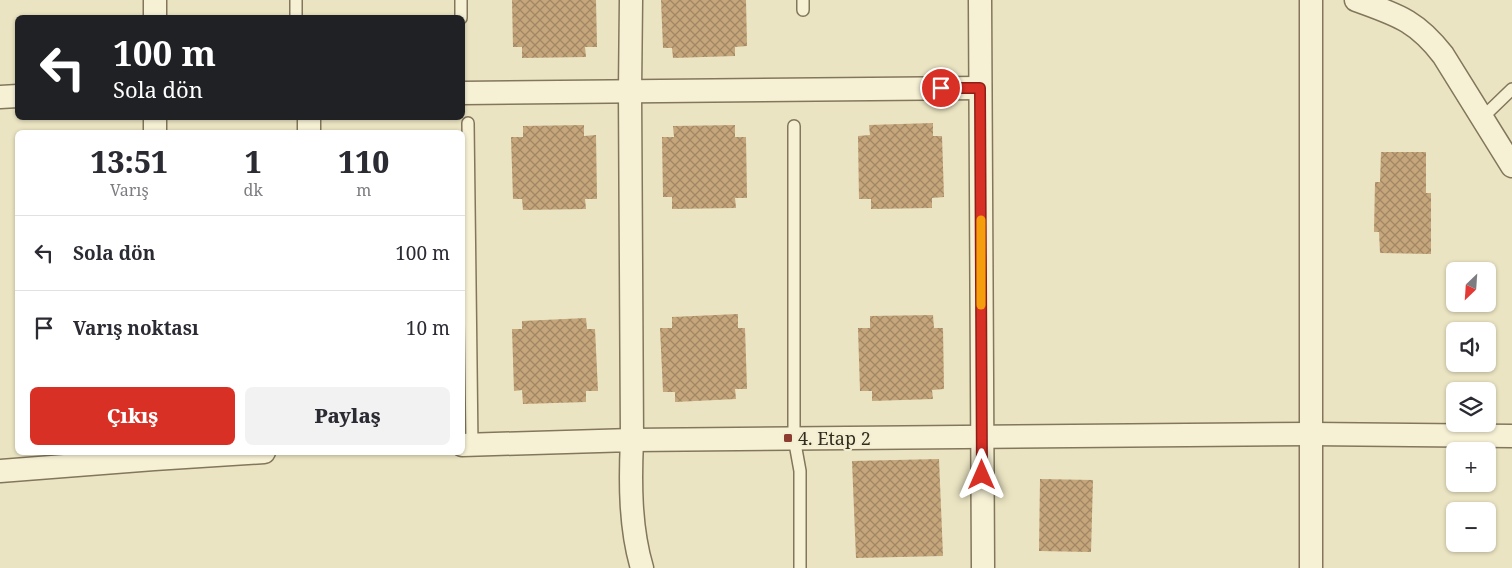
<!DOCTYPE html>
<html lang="tr">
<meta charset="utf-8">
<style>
:root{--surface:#fff;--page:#f2f2f3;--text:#2b2b33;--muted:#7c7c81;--line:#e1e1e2;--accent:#d93025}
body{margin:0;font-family:"Noto Serif",serif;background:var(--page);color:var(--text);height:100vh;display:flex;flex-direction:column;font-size:19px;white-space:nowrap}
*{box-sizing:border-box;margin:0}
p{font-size:16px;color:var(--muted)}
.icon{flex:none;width:28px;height:28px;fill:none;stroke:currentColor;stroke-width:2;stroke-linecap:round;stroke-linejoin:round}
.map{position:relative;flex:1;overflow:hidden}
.drawer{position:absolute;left:15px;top:130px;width:450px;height:325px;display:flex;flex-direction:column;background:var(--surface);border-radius:8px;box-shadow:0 1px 4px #0004}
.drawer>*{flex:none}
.top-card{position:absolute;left:15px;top:15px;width:450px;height:105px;border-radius:8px;box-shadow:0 1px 4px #0004;background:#202124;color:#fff;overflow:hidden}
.needle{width:32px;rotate:205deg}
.fabs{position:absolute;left:1446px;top:262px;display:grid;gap:10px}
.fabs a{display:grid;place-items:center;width:50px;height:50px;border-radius:8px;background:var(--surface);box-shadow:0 1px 4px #0004;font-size:25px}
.pin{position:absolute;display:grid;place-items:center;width:42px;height:42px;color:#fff;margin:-21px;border:2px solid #fff;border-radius:50%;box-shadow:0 1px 5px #0007}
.me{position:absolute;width:55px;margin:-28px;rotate:0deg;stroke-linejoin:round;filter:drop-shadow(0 0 4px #0008)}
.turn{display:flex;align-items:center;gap:18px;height:105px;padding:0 15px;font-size:22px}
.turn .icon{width:65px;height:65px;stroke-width:2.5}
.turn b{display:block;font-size:35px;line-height:42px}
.eta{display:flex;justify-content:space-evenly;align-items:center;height:85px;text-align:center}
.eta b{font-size:30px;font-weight:800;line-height:35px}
.button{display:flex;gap:10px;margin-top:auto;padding:10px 15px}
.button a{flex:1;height:58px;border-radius:8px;background:var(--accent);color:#fff;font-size:20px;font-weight:800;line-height:58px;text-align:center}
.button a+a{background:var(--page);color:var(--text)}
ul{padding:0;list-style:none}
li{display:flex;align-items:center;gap:15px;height:75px;padding:0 15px;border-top:1px solid var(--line)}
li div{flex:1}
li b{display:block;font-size:19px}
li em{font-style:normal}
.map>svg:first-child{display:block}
</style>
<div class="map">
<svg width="1512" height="568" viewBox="0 0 1512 568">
<defs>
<pattern id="building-cross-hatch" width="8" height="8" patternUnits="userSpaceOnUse" patternTransform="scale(1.25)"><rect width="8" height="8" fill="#c6a67b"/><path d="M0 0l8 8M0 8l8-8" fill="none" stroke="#a18764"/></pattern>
</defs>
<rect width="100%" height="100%" fill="#eae4c2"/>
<g fill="url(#building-cross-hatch)">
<polygon points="512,0 596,0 597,47 585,47 586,57 522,58 522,47 513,47"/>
<polygon points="661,0 746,0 747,46 735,47 735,56 673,58 672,48 663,48"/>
<polygon points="933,123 933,136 942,136 944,197 932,198 932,208 871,209 871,199 859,199 858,136 870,135 869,125"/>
<polygon points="584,125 584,136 596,135 597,199 585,199 586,209 523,210 522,199 513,199 511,137 523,137 523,126"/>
<polygon points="735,125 735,137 746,137 747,198 735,198 736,208 672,209 672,197 663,197 662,137 674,137 673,126"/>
<polygon points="1381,152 1426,152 1426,193 1431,193 1431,254 1380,253 1379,232 1374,232 1375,182 1380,182"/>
<polygon points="738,314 738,328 745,328 747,389 735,389 736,399 675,402 675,392 663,392 660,328 672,328 672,317"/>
<polygon points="933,315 934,328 943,328 944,389 932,390 933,399 872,401 872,391 860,391 858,328 870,328 870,316"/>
<polygon points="586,318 587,329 595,329 598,391 586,391 586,402 523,404 522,390 514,391 512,329 522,329 522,321"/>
<polygon points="939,459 943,556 856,558 852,461"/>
<polygon points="1040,479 1093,480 1091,552 1039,551"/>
</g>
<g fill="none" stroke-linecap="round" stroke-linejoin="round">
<defs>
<g id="service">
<polyline points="803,0 803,10"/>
<polyline points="296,18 296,0"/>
<polyline points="461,18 461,0"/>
<polyline points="1482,118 1512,89"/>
<polyline points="468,123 472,445"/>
<polyline points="794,126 794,438 800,471 800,568"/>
</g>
<g id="minor">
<polyline points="155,0 155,18"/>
<polyline points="631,0 630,91 632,440 1311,434 1512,436"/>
<polyline points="980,0 983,568"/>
<polyline points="1311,0 1311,568"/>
<path d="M1356,0C1397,15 1416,20 1443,55L1512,166"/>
<polyline points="462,93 980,88"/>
<polyline points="0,97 18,96"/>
<polyline points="309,118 309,132"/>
<polyline points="155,132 155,118"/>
<path d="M462,445L632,440C630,482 630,528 642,568"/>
<polyline points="0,471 154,459 264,452"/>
</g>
</defs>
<use href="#service" stroke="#83765b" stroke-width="14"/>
<use href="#minor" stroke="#83765b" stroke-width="25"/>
<use href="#service" stroke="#f6f1d5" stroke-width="11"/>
<use href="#minor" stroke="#f6f1d5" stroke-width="22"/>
</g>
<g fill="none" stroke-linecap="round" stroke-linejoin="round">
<defs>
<polyline id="route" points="941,88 980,88 982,475"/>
</defs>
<use href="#route" stroke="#8d1f18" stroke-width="12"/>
<use href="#route" stroke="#d93025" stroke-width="9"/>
<polyline stroke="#f59e0b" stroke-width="9" points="981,220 981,305"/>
</g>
<rect fill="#8d3d2f" stroke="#f2eed1" stroke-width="2" x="783" y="433" width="10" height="10" rx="2.5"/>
<g text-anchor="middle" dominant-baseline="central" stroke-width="4" stroke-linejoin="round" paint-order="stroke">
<g font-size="18" fill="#332c1e" stroke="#f2eed1" text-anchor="start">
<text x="798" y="438">4. Etap 2</text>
</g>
</g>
</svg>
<div class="fabs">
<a><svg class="needle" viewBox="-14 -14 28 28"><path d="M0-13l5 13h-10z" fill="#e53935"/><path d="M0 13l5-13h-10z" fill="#7c7c81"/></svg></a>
<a><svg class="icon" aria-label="sound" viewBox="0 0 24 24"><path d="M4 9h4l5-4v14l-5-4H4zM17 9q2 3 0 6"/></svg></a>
<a><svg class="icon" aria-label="layers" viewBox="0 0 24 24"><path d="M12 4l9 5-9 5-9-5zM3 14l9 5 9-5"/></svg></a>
<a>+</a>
<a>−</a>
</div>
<div class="pin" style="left:941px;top:88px;background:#d93025"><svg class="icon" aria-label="arrive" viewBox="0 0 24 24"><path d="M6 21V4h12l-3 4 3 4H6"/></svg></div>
<svg class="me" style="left:982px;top:475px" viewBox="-20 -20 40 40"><path d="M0-17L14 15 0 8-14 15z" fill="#d93025" stroke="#fff" stroke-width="4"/></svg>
<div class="top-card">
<div class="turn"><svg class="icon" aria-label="left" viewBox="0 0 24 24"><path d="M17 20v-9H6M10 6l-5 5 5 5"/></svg><div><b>100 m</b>Sola dön</div></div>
</div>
<section class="drawer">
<div class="eta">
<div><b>13:51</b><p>Varış</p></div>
<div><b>1</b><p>dk</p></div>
<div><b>110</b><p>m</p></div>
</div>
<ul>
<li><svg class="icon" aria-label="left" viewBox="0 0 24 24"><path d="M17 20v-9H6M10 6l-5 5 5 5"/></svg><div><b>Sola dön</b></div><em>100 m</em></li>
<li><svg class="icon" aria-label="arrive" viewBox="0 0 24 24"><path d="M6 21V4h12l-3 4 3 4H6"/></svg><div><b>Varış noktası</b></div><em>10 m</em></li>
</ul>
<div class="button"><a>Çıkış</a><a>Paylaş</a></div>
</section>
</div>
